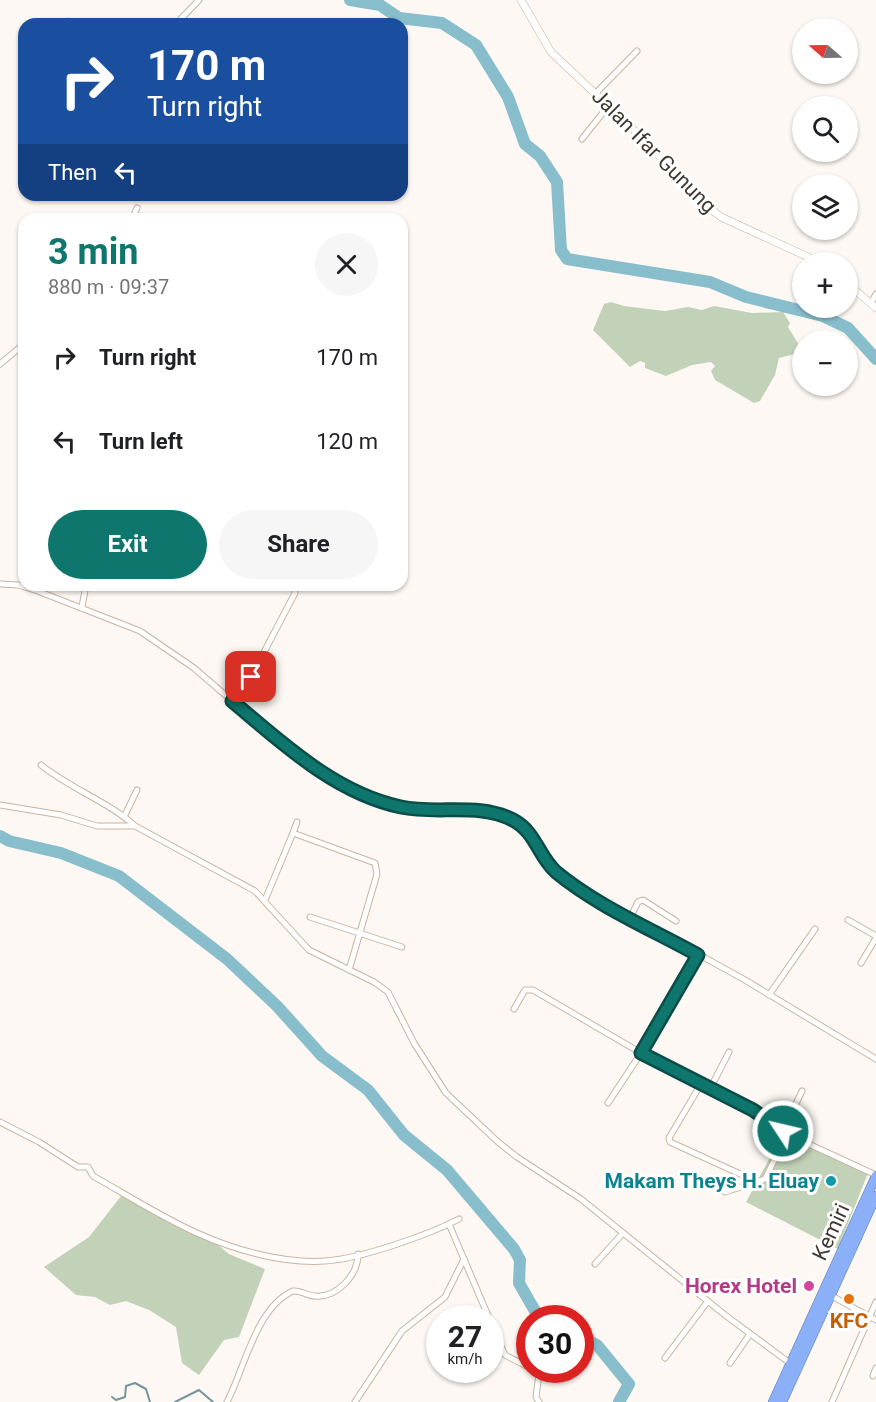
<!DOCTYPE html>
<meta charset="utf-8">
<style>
:root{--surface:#fff;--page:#f6f6f6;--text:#202124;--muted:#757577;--accent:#0f766e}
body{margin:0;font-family:Roboto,sans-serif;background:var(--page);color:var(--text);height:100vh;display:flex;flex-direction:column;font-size:22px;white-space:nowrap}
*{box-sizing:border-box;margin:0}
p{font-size:20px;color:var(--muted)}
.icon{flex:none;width:33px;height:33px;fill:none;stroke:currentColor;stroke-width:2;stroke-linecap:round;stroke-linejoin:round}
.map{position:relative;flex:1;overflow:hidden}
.panel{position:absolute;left:18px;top:213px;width:390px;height:378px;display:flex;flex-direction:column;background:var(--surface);border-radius:18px;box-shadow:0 2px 4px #0004}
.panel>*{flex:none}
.hud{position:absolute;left:18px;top:18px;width:390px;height:183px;border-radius:18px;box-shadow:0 2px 4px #0004;background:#1a4fa0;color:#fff;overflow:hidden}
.needle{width:39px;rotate:290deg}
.controls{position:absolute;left:792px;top:18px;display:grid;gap:12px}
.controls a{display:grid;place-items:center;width:66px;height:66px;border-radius:50%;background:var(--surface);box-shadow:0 2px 4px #0004;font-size:30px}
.speed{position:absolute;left:426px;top:1305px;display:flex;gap:12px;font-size:30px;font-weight:700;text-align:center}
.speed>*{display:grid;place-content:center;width:78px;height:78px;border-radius:50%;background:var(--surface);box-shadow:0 2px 4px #0004;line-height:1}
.speed small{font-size:15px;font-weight:400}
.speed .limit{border:9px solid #d22;background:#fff;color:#111}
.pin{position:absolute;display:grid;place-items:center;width:51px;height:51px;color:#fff;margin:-26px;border-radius:12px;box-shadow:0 3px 9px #0006}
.me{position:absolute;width:66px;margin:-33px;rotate:305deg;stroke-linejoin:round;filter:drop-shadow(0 0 4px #0008)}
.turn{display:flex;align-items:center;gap:21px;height:126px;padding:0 30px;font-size:27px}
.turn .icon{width:78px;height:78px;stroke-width:2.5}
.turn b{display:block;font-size:42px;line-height:51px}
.then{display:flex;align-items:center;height:57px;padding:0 30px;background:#0003;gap:12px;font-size:22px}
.round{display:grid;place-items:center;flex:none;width:63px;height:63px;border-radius:32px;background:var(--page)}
.headline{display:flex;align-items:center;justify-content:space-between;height:102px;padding:0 30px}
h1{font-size:36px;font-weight:700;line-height:45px;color:var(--accent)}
.primary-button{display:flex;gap:12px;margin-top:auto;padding:12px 30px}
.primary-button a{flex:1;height:69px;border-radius:36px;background:var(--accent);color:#fff;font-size:24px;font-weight:700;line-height:69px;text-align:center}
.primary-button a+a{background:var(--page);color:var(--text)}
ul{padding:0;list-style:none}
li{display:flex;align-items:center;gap:18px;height:84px;padding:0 30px}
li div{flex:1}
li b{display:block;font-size:22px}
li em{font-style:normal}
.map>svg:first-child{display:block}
</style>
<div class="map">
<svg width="876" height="1402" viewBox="0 0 876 1402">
<rect width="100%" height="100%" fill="#fdf8f3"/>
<g fill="#c2d2b8">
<polygon points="611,302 624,306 665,311 688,307 702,310 714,306 752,313 783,312 790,323 788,327 799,345 795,354 779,358 775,375 760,401 754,403 715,380 711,371 715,366 711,362 692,365 666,376 645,368 645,363 640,361 630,367 593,330 604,304"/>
<polygon points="782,1135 868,1173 838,1249 746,1202"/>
<polygon points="121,1196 218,1245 229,1254 265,1269 239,1337 224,1340 199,1375 182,1363 176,1327 149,1310 126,1301 110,1305 95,1297 76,1295 44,1267 89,1237"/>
</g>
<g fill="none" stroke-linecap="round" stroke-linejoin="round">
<g stroke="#73969d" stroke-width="2">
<polyline points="112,1397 116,1400 125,1397 126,1386 135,1383 146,1389 150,1402"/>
<polyline points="175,1402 199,1390 213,1402"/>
</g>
<g stroke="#88becc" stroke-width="12">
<polyline points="350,0 380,5 399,18 442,23 476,45 508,97 525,144 540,156 557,182 561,250 567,259 710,282 746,297 823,316 848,328 876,359"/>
<polyline points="0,836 9,841 61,853 119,876 227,959 277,1006 322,1056 368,1090 404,1135 447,1170 514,1249 520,1260 519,1283 539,1318"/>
<polyline points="580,1336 597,1345 629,1384 619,1402"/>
</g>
<defs>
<g id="minor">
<polyline points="68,21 78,24"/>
<polyline points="176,24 199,0"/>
<polyline points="596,93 637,51"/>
<polyline points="582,139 609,105"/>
<polyline points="132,219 137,208"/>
<polyline points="871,303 876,294"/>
<polyline points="0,364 24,344"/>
<polyline points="0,584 18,585 35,590 140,631 194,668 296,756 366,796 401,807 491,813 516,821 534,838 547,863 577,887 745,980 876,1059"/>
<polyline points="82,607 86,585"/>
<polyline points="232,701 251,677 295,593 294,585"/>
<path d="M41,765C71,789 109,802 135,826"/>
<polyline points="0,805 61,815 97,826 135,826 255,891 309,950 374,982 388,992 414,1043 446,1093 498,1142 517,1157 581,1199 725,1315 791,1364"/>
<polyline points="124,817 137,790"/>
<polyline points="293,833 297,822"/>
<polyline points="265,900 293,833 375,863 377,874 349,970"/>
<polyline points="310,917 402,947"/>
<polyline points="630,918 638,902 643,900 676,921"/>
<polyline points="848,920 876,936"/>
<polyline points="861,963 876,938"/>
<polyline points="769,995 815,929"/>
<polyline points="514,1009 525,990 533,990 660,1064 753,1111 787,1134 876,1175"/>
<polyline points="701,1084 669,1138 670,1142 760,1183"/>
<polyline points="710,1089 729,1052"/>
<polyline points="608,1103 641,1053 698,955"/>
<path d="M0,1122L39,1142L78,1167H88L93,1176C127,1195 161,1217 197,1233C234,1250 284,1264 325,1261C360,1259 428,1235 459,1219"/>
<polyline points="783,1131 802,1091"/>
<polyline points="725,1192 765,1179 787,1134"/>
<polyline points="449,1224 489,1318"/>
<polyline points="595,1264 623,1233"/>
<polyline points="830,1295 876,1320"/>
<polyline points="490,1322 505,1355 530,1368"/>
<polyline points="665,1358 708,1301"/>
<polyline points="730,1363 750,1334"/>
<polyline points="534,1370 539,1374 536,1397 539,1402"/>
<polyline points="873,1376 876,1368"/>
<path d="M227,1402C244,1370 256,1307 293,1291C301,1290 307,1296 315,1296C337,1298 358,1275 358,1254"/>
<polyline points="355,1402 402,1331 445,1297 464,1259"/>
<polyline points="832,1402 876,1302"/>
</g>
<g id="tertiary">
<polyline points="521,0 551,52 637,133 709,208 721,217 819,262"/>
<polyline points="848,284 876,308"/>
</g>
<g id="trunk">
<polyline points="773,1402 876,1176"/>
<polyline points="782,1402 876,1196"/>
</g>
</defs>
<use href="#minor" stroke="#cbb39f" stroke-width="7"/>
<use href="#tertiary" stroke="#cbb39f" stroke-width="8"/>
<use href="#trunk" stroke="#5f7ab1" stroke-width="10"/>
<use href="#minor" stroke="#fff" stroke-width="5"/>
<use href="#tertiary" stroke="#fff" stroke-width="7"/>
<use href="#trunk" stroke="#8bb0f8" stroke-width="9"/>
</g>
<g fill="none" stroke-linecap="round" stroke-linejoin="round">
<defs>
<path id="route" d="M251,677L232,701C282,743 335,793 401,807C438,815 478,802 513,820C536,832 538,856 556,872C597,906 651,929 698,955L641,1053L753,1110L783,1131"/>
</defs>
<use href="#route" stroke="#0a4d48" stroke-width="15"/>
<use href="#route" stroke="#0f766e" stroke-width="10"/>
</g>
<circle fill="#0f9aa8" stroke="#fff" stroke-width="2" cx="831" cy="1181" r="6"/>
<circle fill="#d1479c" stroke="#fff" stroke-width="2" cx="809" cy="1286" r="6"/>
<circle fill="#e8710a" stroke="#fff" stroke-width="2" cx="849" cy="1299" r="6"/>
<g text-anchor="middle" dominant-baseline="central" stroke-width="6" stroke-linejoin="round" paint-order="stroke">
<g font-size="21" fill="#423830" stroke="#fff">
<text transform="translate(654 151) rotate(45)">Jalan Ifar Gunung</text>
<text transform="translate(831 1232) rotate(-65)">Kemiri</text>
</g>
<g font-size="21" font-weight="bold" fill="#0d838f" stroke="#fff" text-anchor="end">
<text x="819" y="1181">Makam Theys H. Eluay</text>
</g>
<g font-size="21" font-weight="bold" fill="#b23c85" stroke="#fff" text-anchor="end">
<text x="797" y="1286">Horex Hotel</text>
</g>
<g font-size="21" font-weight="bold" fill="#c56008" stroke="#fff">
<text x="849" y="1321">KFC</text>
</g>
</g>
</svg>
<div class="controls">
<a><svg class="needle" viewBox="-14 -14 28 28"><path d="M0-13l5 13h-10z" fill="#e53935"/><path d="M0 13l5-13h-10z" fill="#757577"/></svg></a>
<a><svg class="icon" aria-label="search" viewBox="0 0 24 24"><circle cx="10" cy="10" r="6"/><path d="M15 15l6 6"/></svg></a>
<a><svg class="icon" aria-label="layers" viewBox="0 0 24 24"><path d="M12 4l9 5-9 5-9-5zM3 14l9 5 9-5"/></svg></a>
<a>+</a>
<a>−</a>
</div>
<div class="speed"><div>27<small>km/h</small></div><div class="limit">30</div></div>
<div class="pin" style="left:251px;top:677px;background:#d93025"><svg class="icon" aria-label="arrive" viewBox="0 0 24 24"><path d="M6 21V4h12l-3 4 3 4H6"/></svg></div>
<svg class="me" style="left:783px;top:1131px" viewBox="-20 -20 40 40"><circle r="17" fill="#0f766e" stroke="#fff" stroke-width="3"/><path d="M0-11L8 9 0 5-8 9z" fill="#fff"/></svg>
<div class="hud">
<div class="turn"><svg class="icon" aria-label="right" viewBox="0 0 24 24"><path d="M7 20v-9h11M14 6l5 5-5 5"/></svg><div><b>170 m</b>Turn right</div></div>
<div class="then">Then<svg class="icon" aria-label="left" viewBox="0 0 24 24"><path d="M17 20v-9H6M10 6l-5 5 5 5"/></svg></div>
</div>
<section class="panel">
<div class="headline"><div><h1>3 min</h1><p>880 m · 09:37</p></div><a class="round"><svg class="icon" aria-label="close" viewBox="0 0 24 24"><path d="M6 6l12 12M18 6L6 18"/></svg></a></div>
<ul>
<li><svg class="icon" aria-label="right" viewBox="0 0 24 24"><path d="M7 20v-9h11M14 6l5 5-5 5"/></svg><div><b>Turn right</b></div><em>170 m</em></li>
<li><svg class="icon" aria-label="left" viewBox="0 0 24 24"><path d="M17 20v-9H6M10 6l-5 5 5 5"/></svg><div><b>Turn left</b></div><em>120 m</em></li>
</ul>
<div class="primary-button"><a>Exit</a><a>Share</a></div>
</section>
</div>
